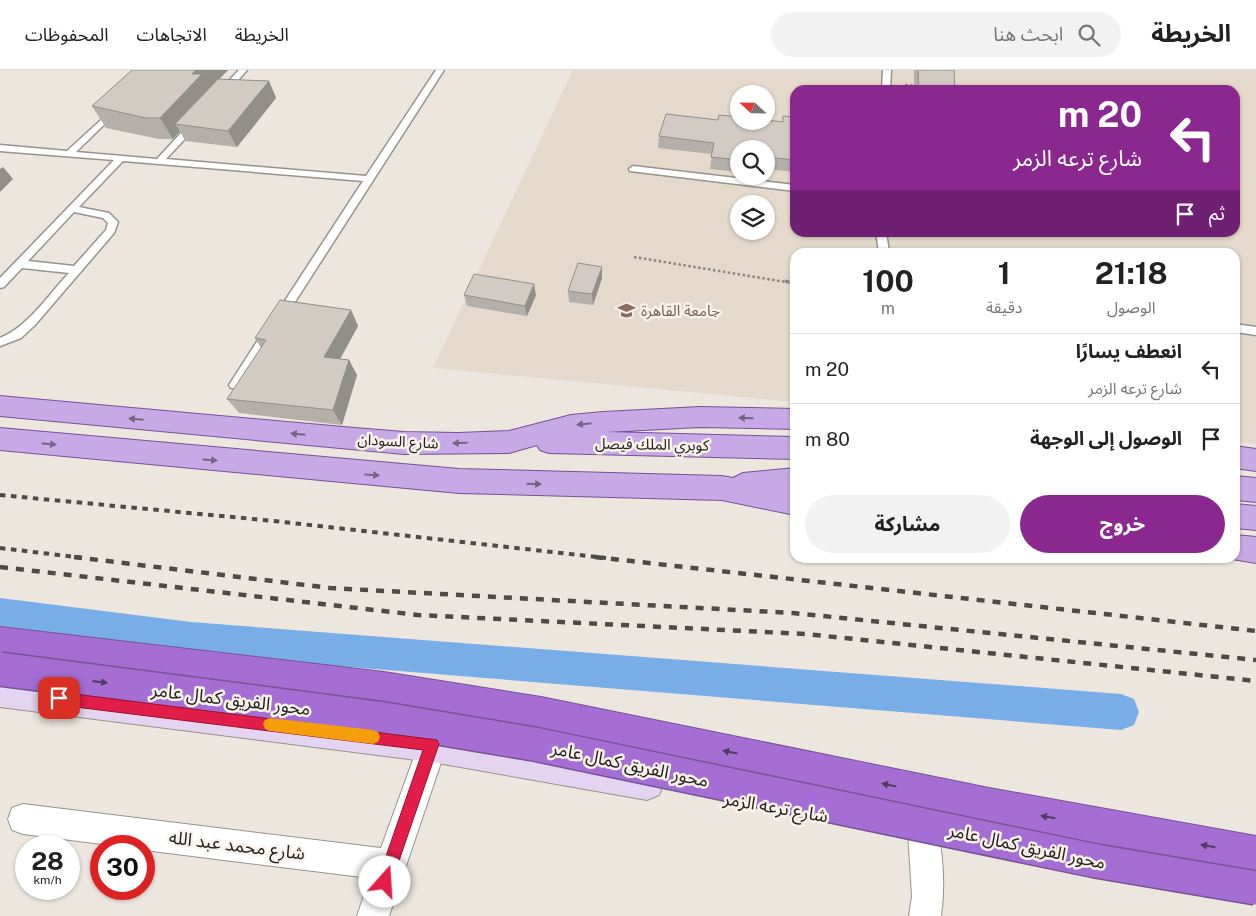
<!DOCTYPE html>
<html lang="ar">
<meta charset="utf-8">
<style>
:root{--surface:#fff;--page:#f2f2f2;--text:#222;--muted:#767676;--line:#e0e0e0;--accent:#8b2890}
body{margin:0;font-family:"Public Sans","Noto Sans Arabic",sans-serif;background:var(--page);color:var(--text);direction:rtl;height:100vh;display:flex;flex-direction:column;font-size:19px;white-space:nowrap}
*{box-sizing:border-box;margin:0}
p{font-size:16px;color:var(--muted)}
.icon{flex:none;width:28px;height:28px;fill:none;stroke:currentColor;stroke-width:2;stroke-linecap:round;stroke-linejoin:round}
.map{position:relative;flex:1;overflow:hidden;direction:ltr}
.side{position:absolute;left:790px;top:178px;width:450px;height:315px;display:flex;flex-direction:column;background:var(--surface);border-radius:15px;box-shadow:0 1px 4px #0004;direction:rtl}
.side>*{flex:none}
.top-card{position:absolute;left:790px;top:15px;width:450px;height:152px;border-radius:15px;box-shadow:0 1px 4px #0004;direction:rtl;background:#8b2890;color:#fff;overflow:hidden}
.needle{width:32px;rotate:292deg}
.tools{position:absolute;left:730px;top:15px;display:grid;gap:10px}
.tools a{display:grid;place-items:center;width:45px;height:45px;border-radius:50%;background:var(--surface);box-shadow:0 1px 4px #0004;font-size:25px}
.speed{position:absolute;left:15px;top:765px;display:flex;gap:10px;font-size:25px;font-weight:700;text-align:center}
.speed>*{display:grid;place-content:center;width:65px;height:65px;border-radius:50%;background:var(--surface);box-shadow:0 1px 4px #0004;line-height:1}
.speed small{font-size:12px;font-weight:400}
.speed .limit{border:8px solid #d22;background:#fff;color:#111}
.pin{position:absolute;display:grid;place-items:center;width:42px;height:42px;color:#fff;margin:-21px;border-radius:10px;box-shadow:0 2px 8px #0006}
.me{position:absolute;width:55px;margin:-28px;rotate:19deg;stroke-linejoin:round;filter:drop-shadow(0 0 4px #0008)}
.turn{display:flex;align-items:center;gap:18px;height:105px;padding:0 15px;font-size:22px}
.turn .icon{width:65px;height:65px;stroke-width:2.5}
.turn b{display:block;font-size:35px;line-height:42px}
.then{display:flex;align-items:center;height:48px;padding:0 15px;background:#0003;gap:10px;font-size:19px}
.eta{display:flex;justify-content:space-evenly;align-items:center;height:85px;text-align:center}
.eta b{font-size:30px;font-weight:700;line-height:35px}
.button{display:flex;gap:10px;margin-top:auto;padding:10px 15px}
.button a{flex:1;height:58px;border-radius:30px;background:var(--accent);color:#fff;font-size:20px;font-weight:700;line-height:58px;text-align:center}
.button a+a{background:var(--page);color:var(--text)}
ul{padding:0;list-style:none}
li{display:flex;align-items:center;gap:15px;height:70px;padding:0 15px;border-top:1px solid var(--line)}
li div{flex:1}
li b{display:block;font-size:19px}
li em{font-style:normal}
header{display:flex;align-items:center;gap:30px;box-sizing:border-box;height:70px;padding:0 25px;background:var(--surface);border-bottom:1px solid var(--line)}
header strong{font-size:24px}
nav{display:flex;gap:28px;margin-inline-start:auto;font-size:18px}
.search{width:350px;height:45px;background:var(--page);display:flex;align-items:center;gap:12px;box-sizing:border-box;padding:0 18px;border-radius:28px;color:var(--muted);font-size:19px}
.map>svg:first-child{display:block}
</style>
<header>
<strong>الخريطة</strong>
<div class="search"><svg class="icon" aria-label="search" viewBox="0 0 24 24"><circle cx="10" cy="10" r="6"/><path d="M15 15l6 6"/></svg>ابحث هنا</div>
<nav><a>الخريطة</a><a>الاتجاهات</a><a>المحفوظات</a></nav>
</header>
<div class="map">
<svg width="1256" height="846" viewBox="0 0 1256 846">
<rect width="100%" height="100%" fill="#ece6de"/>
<path fill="#e4d9cb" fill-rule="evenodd" d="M573,0H1256V374L1235,372V182H795V332L433,298ZM795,20H1235V162H795ZM739,24H766V51H739ZM739,79H766V106H739ZM739,134H766V161H739Z"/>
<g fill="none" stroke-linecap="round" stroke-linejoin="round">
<polygon fill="#78ade7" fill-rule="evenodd" points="0,528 191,552 1121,624 1134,629 1139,642 1134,655 1121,660 191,584 0,560"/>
<defs>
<g id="lane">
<polygon points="239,0 247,0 226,24 220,24 220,20"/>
<path d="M436,0H444L284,249L280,250L275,246L363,111L123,91L79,137L109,143L118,152L114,163L35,255L21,268L0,276V268C29,256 48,225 69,203L22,198L4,217L0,218V208L114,90L0,81V75L67,81L113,39H116V43L76,82L157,89L191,52L194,51L198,54L197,56L166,89L366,106ZM74,142L103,148L108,153L106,160L74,196L28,191Z"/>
<polygon points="883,0 891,0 890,20 882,20"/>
<polygon points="633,96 795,115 795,121 630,101 629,99"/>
<polygon points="876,162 886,162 889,182 879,182"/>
<polygon points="1235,254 1256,257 1256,265 1235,262"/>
<polygon points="269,258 273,259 274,262 273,265 239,318 231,318 229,315 231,312 265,259"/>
</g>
<g id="street">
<polygon points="432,660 442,665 447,675 389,846 357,846 370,808 144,780 144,776 118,776 23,764 12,760 8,749 12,738 23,734 381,778 422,665"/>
<path d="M923,748L934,752C944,777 945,819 941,846H909L912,826L908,763L912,752Z"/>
</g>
<polygon id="secondary" points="0,605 432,658 647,696 659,701 664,713 659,725 647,730 432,692 0,637"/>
<g id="primary">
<polygon points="0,326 343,357 404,362 458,363 509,361 571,345 603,342 700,337 795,339 795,359 700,357 606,362 795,367 795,389 549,383 540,380 537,375 509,383 404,384 0,346"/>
<polygon points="0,358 459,399 722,406 733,408 743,403 795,398 795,445 722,430 459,423 0,380"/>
<polygon points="1235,376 1256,379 1256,401 1235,398"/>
<polygon points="1235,406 1256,408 1256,432 1235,430"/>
<polygon points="1235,434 1256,436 1256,460 1235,458"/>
<polygon points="1235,465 1256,467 1256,493 1226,488 1235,488"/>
</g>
<polygon id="highway" points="0,557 384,602 541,627 989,718 1256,766 1256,802 989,754 541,659 384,634 0,587"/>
</defs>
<use href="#lane" stroke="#98938c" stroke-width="3"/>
<use href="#street" stroke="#98938c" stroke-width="2"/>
<use href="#secondary" stroke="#98938c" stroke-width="2"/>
<use href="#primary" stroke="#785395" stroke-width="2"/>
<use href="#highway" stroke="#785395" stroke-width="2"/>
<g stroke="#8a8681" stroke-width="2.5" stroke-dasharray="2.5 2.5" stroke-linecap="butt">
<polyline points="905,15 918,16"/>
<polyline points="1235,46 1240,46"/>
<polyline points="634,187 792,213"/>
</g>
<polyline stroke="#8a8681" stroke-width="3" stroke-dasharray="4 4" stroke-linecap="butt" points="785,211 795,213"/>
<use href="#lane" fill="#fff" fill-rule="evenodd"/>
<use href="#street" fill="#fff" fill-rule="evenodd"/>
<use href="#secondary" fill="#e4d4f2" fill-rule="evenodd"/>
<use href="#primary" fill="#c9a8e6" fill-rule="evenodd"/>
<use href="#highway" fill="#a56ed5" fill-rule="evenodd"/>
<g stroke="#4d4a47" stroke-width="4" stroke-dasharray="5.5 5.5" stroke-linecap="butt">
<polyline points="0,425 274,451 606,488"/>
<polyline points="0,478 84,488"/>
</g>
<g stroke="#4d4a47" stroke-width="4.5" stroke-dasharray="8 8" stroke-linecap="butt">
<polyline points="74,487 330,518 793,543 1256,590"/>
<polyline points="595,487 1256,561"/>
<polyline points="0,497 418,545 806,564 1256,611"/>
</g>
<defs>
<polyline id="highway-bridge" points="0,599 378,648 534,674 1096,791 1256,818"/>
</defs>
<use href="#highway-bridge" stroke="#785395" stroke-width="36" stroke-linecap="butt"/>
<use href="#highway-bridge" stroke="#a56ed5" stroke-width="33"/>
</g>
<g fill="#b4afa8">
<polygon points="132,0 228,0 219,9 269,11 276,28 237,77 185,71 180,61 173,69 159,69 106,58 92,36"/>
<polygon points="914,0 954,0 955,20 914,20"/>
<polygon points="795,47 795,102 766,99 766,79 739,79 739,102 710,99 712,84 658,78 659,66 718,50 782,52"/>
<polygon points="602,197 602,208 593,235 569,232 568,221"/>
<polygon points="464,225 536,225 527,246 467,236"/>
<polygon points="351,240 358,256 340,289 349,290 357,305 342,355 239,343 227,329 261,278 255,268"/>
</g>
<g fill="#928e88">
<polygon points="196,0 228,0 175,54 180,61 173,69 160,48 192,4"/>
<polygon points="269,11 276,28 237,77 228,61"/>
<polygon points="3,97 13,109 0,122 0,99"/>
<polygon points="602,197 602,208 593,235 592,224"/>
<polygon points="534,214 536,225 527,246 525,236"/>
<polygon points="351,240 358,256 333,302 324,287"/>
<polygon points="349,290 357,305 342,355 333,340"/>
</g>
<g fill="#d1cbc3" stroke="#928e88">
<polygon points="132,0 196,0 192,4 202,4 160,48 146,48 92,36"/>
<polygon points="918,0 954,0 955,20 919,20"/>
<polygon points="218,9 269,11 228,61 175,54"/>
<polygon points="666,44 718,50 719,45 739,47 739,51 766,51 766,50 783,52 783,46 795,47 795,90 766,87 766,79 739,79 739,90 711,87 714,73 659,66"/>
<polygon points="578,193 602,197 592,224 568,221"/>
<polygon points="474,204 534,214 525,236 464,225"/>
<polygon points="280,230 351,240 324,287 349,290 333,340 227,329 266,270 255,268"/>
</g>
<defs><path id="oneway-solid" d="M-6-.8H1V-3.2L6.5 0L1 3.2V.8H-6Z" transform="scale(1.25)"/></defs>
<g fill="#766482">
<use href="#oneway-solid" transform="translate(746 348) rotate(-179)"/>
<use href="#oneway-solid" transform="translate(136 349) rotate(-175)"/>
<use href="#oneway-solid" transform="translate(584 354) rotate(174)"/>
<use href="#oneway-solid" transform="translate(298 364) rotate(-175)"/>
<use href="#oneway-solid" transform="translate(460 373) rotate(179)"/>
<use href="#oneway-solid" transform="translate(49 374) rotate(6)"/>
<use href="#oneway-solid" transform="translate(210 390) rotate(6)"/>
<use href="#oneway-solid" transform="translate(372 405) rotate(4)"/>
<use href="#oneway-solid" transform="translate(534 414) rotate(2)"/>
</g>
<g fill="#503c5f">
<use href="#oneway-solid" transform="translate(100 612) rotate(7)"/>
<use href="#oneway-solid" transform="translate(730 682) rotate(-168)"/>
<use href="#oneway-solid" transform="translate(889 715) rotate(-168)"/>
<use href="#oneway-solid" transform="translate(1048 747) rotate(-170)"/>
<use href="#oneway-solid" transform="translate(1208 776) rotate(-170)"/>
</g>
<polygon fill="#e11d48" stroke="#92132f" points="59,622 437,670 439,674 390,817 385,820 379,817 377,812 423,680 59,635 54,633 52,628 54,623"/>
<polygon fill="#f59e0b" points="270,648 373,660 378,662 380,667 378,672 373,674 270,661 265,659 263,654 265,650"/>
<defs>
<symbol id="university-bare" viewBox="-9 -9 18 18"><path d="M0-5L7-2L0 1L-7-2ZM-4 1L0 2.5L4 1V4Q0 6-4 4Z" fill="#8d6e63" stroke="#f9f3ec" stroke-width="2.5" paint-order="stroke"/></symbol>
</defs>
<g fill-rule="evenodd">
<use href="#university-bare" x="614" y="228" width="25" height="25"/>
</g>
<g text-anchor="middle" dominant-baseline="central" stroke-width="5" stroke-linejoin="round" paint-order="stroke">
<g font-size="15" fill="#785e54" stroke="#f9f3ec" text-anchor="start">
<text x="641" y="240">جامعة القاهرة</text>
</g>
<g font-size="15" fill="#23211f" stroke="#f9f3ec">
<text transform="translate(398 371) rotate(3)">شارع السودان</text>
<text transform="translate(652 374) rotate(1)">كوبري الملك فيصل</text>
</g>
<g font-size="18" fill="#23211f" stroke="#f9f3ec">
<text transform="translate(231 629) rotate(7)">محور الفريق كمال عامر</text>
<text transform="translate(630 694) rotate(12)">محور الفريق كمال عامر</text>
<text transform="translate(776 737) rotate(10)">شارع ترعه الزمر</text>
<text transform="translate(237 775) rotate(7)">شارع محمد عبد الله</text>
<text transform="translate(1027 776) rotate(12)">محور الفريق كمال عامر</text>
</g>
</g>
</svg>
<div class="tools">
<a><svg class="needle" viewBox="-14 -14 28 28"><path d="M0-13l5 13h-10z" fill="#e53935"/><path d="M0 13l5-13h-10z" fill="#767676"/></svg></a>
<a><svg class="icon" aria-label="search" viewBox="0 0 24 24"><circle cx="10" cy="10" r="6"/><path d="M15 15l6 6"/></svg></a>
<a><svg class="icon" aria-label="layers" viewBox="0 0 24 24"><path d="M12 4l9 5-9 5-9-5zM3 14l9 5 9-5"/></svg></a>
</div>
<div class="speed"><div>28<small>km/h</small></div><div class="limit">30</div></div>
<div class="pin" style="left:59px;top:628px;background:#d93025"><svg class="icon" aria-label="arrive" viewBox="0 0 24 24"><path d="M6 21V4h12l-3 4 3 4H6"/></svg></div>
<svg class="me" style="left:385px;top:812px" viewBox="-20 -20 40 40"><circle r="19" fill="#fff"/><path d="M0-13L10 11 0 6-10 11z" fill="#e11d48"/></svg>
<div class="top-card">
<div class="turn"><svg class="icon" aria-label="left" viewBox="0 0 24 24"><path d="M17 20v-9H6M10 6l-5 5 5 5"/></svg><div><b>20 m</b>شارع ترعه الزمر</div></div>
<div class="then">ثم<svg class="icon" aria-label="arrive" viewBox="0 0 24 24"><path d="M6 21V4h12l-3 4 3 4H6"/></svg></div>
</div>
<section class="side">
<div class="eta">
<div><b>21:18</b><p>الوصول</p></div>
<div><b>1</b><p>دقيقة</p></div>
<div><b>100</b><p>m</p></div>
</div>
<ul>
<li><svg class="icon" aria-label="left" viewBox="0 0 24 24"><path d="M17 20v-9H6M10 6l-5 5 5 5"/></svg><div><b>انعطف يسارًا</b><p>شارع ترعه الزمر</p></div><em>20 m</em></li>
<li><svg class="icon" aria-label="arrive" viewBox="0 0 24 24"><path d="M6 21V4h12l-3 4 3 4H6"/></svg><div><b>الوصول إلى الوجهة</b></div><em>80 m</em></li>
</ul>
<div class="button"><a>خروج</a><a>مشاركة</a></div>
</section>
</div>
